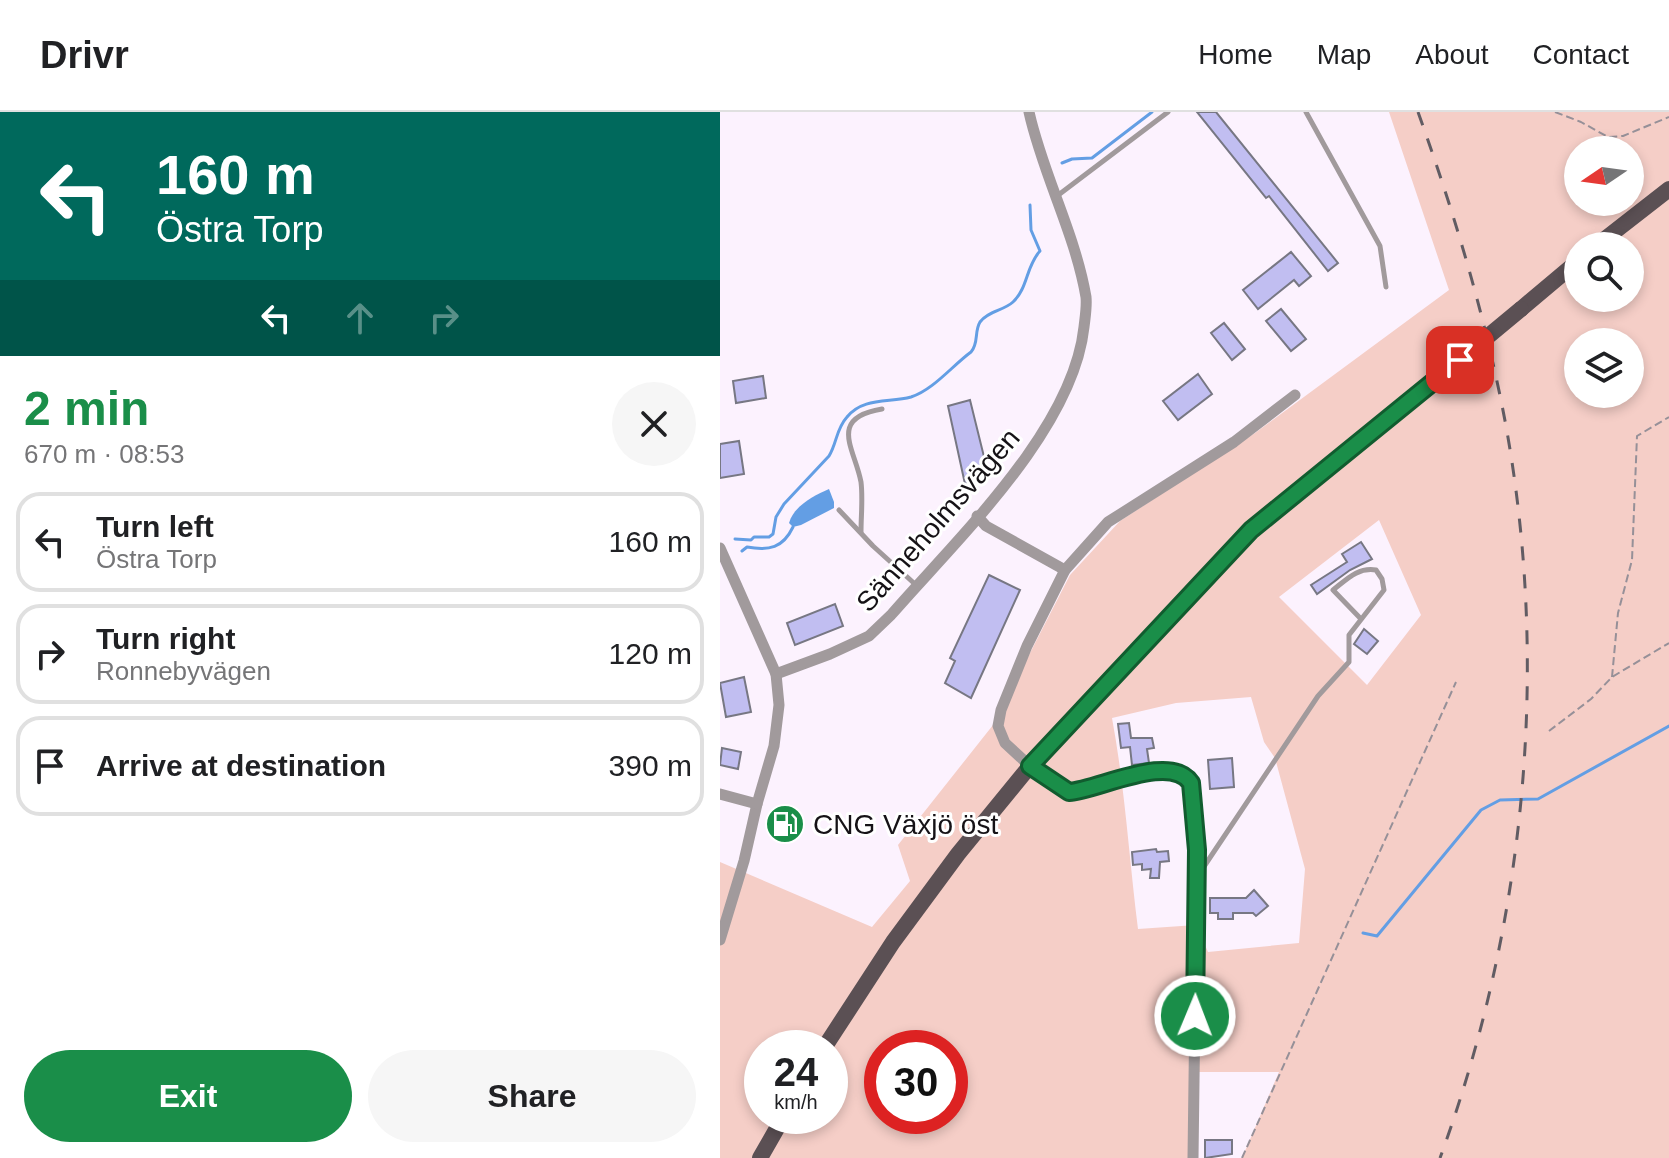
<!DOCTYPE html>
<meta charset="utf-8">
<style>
:root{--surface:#fff;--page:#f6f6f6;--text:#202124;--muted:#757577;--line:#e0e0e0;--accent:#1a8e49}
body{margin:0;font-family:Arial,sans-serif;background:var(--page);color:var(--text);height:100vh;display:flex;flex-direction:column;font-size:30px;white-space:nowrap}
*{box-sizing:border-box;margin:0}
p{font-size:26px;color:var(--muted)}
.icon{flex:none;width:44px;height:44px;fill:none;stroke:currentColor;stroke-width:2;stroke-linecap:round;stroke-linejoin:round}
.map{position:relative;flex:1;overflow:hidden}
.side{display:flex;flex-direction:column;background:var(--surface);width:720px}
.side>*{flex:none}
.hud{background:#00695c;color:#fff;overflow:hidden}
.needle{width:52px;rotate:257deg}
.controls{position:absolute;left:844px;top:24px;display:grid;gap:16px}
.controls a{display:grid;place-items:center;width:80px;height:80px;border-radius:50%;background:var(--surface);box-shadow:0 4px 12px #0003;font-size:40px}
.speed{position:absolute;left:24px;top:918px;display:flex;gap:16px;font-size:40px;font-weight:700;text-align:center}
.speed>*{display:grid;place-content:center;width:104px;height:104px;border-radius:50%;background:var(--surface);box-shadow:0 4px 12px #0003;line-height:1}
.speed small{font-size:20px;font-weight:400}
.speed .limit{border:12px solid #d22;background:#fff;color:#111}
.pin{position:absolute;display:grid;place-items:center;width:68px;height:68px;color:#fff;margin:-34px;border-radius:16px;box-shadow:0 4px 12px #0006}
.me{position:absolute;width:88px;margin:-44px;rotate:1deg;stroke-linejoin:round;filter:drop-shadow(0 0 6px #0008)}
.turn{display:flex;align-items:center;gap:28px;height:168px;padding:0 24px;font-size:36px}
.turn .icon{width:104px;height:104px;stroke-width:2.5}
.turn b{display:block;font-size:56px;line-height:68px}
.lanes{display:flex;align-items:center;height:76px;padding:0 24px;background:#0003;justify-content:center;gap:40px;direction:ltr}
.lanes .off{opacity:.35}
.round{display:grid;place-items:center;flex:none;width:84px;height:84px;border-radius:42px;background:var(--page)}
.head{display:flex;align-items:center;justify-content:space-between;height:136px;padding:0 24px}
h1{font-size:48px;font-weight:800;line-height:60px;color:var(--accent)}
.primary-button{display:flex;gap:16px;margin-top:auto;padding:16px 24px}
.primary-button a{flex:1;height:92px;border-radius:48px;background:var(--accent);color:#fff;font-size:32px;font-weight:800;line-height:92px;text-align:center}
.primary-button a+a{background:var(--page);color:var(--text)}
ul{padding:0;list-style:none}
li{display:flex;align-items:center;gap:24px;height:100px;margin:0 16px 12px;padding:0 8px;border:4px solid var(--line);border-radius:24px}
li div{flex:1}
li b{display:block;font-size:30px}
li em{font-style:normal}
header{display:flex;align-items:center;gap:48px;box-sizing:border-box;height:112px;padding:0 40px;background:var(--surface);border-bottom:2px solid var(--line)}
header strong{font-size:38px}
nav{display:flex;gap:44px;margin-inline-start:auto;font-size:28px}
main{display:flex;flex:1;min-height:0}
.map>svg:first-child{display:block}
</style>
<header>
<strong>Drivr</strong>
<nav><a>Home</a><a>Map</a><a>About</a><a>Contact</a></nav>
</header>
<main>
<section class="side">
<div class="hud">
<div class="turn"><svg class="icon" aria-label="left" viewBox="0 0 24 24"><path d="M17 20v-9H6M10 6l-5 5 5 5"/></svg><div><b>160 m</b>Östra Torp</div></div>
<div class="lanes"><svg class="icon" aria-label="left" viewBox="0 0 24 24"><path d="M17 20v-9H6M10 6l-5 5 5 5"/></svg><svg class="icon off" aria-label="ahead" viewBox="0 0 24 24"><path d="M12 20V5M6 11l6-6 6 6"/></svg><svg class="icon off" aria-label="right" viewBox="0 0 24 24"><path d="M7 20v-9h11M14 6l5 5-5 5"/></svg></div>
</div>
<div class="head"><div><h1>2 min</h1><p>670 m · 08:53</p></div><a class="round"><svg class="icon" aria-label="close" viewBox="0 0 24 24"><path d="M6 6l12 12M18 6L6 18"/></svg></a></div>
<ul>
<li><svg class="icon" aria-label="left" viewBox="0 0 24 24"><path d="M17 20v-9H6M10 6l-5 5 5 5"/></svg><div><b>Turn left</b><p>Östra Torp</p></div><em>160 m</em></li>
<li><svg class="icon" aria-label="right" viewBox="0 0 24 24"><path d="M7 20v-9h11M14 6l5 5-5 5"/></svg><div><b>Turn right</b><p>Ronnebyvägen</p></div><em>120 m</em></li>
<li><svg class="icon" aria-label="arrive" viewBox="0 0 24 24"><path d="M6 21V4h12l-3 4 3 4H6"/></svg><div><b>Arrive at destination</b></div><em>390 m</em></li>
</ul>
<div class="primary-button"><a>Exit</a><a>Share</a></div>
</section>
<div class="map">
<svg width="949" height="1046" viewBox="0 0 949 1046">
<rect width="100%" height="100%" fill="#fcf2fe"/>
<path fill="#f5cec7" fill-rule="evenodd" d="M669,0H949V1046H522L559,960H473V1046H0V750L152,815L190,769L178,733L273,613L350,463L400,409L535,321L729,178ZM858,38H910V90H858ZM858,134H910V186H858ZM858,230H910V282H858ZM659,408L701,503L647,573L559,485ZM531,585L544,630L555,646L585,757L579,831L488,840L476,813L418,817C409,746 405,676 392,606L456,591ZM42,936H110V1004H42ZM162,936H230V1004H162Z"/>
<path fill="#639ee4" d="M109,377L114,390V396L81,413L73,415L69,411C74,394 93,384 109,377Z"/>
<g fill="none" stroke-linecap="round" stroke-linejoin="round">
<g stroke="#639ee4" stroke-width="3">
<polyline points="342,51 352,47 372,46 432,0"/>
<path d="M15,427L31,428L34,425H49L53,422L56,405L64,392L109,344C117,331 116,317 127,305C143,285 169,291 191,285C213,278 232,254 251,240C259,231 254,220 260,210C268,199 283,199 293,190C308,176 306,154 320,139L311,118L310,93"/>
<path d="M22,439L27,435C49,439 63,436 73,415"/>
<polyline points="643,821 657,824 761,698 780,688 818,687 949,614"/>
</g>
</g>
<g fill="#c1bef1" stroke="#777783" stroke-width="2">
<polygon points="477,0 496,0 618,151 608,159 549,84 546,86"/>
<polygon points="571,140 591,164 579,174 574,168 538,197 523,178"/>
<polygon points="561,197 586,227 571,239 546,209"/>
<polygon points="504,211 525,237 512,248 491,221"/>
<polygon points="478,262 492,282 458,308 443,289"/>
<polygon points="43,264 46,286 16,291 13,269"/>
<polygon points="250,288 269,365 245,372 228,294"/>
<polygon points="19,329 24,362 0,366 0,332"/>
<polygon points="641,430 652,447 630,458 597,482 591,473 627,450 622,442"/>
<polygon points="269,463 300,478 251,586 225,571 235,549 230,546"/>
<polygon points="115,492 123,514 75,533 67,511"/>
<polygon points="644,517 658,529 647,542 634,532"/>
<polygon points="24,565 31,600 6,605 0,571"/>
<polygon points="409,611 411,626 432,626 434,636 427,637 429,651 412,653 410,635 401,636 398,612"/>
<polygon points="2,636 21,640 18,657 0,653"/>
<polygon points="512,646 514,675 490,677 488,648"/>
<polygon points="436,737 437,740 448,739 449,749 440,750 439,766 430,766 431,757 422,758 422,752 413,753 412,740"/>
<polygon points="534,778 548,794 536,804 533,801 513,801 513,807 498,807 498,801 490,801 490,786 526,786"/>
<polygon points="485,1028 512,1028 512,1042 485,1046"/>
</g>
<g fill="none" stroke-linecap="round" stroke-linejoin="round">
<g stroke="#969098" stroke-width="2" stroke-dasharray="8 4" stroke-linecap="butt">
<polyline points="835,0 861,10 888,25 903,24 949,5"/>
<polyline points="892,565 898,501 912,448 917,324 949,305"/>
<polyline points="829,619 871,587 892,565 949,531"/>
<polyline points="522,1046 736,570"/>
</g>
<g stroke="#a19a9c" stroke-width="5">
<polyline points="586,0 660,134 666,175"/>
<polyline points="337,84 448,0"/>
<polyline points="119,398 153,434 196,473"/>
<path d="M141,420C141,404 143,386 141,370C135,337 107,306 162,297"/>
<path d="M479,762L598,584L629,550V523L664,478L662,467L656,458C638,455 627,467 613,478L641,507"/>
</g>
<g stroke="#a19a9c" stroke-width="11">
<polyline points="257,404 266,414 345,458"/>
<polyline points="0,436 56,562 59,593 54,634 37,692 24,749 0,828"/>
<path d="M56,562L110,542L149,524L171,503C237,427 353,318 364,215C365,206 367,195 366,185C355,121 323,63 309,0"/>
<polyline points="0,682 37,692"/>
<path d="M473,1046L477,738L471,671C451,640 378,678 349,680L310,654L285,631L278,614L281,598L307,534L345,458L388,410L514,330L575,283"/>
</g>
<g stroke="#5b5054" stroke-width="16">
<polyline points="876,134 949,77"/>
<polyline points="801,197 858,149"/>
<polyline points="104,936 173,830 238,742 310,654 531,418 719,265"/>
<polyline points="40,1046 64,1004"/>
</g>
<path stroke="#615c63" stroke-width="3" stroke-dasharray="14 14" stroke-linecap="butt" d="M698,0C735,103 766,207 786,314C830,558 805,814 720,1046"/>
<polyline stroke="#5b5054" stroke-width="16" points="719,265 801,197"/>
</g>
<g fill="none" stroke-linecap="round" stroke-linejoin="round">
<defs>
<path id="route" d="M475,904L477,738L471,671C451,640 378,678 349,680L310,654L531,418L740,248"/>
</defs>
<use href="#route" stroke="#115c2f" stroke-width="20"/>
<use href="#route" stroke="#1a8e49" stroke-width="14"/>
</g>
<defs>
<symbol id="fuel-disc" viewBox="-11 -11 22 22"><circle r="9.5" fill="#1a8e49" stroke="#fff"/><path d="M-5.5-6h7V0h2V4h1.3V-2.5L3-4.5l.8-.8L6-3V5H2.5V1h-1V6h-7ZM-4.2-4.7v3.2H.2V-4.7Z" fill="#fff"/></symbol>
</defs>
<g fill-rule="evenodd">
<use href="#fuel-disc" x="43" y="690" width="44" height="44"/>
</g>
<g text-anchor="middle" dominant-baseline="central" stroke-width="6" stroke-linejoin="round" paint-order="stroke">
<g font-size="28" fill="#151216" stroke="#fff">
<text transform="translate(218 408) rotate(-49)">Sänneholmsvägen</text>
</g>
<g font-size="28" fill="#151216" stroke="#fff" text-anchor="start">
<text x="93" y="712">CNG Växjö öst</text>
</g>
</g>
</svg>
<div class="controls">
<a><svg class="needle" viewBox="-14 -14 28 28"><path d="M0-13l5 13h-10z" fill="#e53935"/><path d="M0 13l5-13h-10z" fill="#757577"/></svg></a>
<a><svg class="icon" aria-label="search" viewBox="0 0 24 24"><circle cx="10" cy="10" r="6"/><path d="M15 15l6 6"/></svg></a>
<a><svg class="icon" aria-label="layers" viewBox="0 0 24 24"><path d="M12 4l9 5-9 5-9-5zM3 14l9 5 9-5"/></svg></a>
</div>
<div class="speed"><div>24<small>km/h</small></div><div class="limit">30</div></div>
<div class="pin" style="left:740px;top:248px;background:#d93025"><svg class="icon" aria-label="arrive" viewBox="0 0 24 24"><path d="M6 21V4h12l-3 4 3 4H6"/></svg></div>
<svg class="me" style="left:475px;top:904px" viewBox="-20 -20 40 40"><circle r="17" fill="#1a8e49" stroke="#fff" stroke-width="3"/><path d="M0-11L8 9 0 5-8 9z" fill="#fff"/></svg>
</div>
</main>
